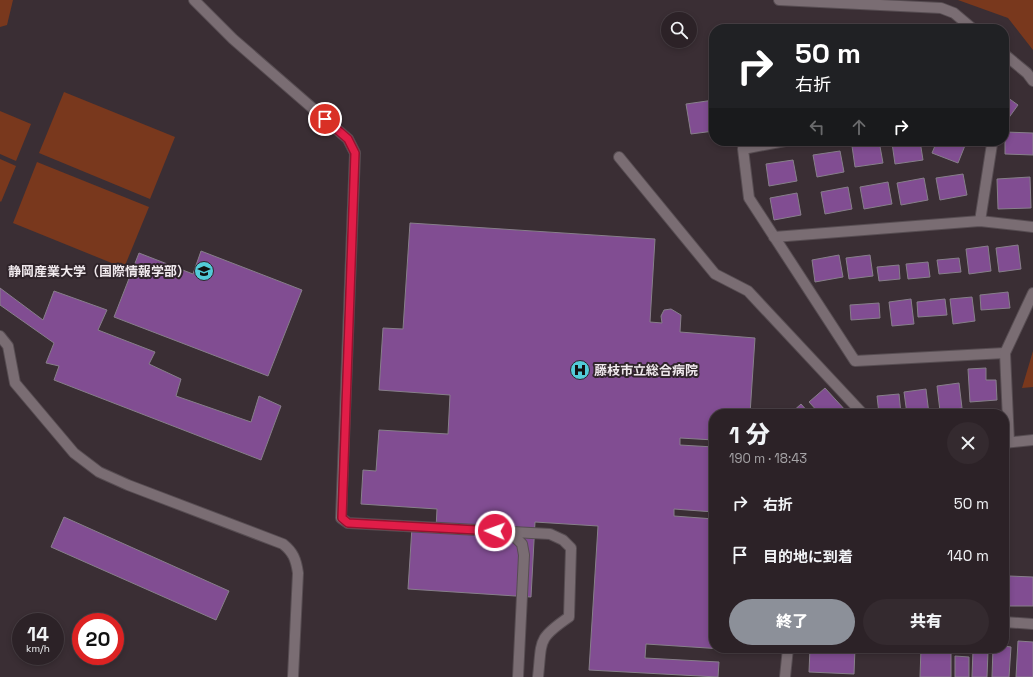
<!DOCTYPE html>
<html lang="ja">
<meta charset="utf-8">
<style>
:root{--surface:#2c2227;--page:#342a2f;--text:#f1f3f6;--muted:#a6a4a7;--line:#483f44;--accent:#8c9099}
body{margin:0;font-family:"Space Grotesk","Noto Sans JP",sans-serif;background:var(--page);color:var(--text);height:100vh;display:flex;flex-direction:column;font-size:15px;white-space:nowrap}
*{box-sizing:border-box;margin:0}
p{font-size:13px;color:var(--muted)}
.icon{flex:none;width:22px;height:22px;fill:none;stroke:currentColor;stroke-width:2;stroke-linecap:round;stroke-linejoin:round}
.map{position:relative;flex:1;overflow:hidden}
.side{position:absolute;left:709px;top:409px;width:300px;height:244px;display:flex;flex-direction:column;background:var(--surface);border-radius:16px;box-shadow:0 2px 6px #0003,0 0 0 1px var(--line)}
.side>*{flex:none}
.top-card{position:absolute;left:709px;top:24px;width:300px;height:122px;border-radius:16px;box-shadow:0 2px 6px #0003,0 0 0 1px var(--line);background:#202124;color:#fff;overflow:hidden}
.fabs{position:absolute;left:661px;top:12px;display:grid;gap:8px}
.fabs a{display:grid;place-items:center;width:36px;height:36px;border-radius:50%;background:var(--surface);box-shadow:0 2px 6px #0003,0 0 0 1px var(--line);font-size:20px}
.speed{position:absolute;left:12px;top:613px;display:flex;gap:8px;font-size:20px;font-weight:700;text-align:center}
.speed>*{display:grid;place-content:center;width:52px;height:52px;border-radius:50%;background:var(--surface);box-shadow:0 2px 6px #0003,0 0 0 1px var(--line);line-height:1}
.speed small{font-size:10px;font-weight:400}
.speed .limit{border:6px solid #d22;background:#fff;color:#111}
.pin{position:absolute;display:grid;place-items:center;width:34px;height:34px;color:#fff;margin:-17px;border:2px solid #fff;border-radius:50%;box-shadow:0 1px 4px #0007}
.me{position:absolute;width:44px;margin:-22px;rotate:272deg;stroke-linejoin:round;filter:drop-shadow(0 0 3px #0008)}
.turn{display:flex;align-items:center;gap:14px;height:84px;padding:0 20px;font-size:18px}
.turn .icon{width:52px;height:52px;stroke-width:2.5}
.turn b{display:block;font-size:28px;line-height:34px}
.lanes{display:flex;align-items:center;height:38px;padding:0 20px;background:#0003;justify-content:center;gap:20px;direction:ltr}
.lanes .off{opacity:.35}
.round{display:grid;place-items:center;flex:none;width:42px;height:42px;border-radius:21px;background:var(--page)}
.overview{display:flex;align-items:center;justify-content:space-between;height:68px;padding:0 20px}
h1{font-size:24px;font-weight:800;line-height:30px}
.action{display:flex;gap:8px;margin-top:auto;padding:8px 20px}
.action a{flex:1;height:46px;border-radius:24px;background:var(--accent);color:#fff;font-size:16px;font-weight:800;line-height:46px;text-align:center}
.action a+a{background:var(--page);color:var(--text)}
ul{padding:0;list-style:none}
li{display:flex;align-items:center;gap:12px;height:52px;padding:0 20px}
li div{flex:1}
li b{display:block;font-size:15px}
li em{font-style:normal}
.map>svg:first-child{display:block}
</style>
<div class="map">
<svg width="1033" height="677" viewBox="0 0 1033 677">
<rect width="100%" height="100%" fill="#3a2e34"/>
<g fill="#79381d">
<polygon points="0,0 13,0 7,25 0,27"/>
<polygon points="958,0 1033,0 1033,50 1008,18"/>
<polygon points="64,92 175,137 150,199 39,153"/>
<polygon points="0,111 31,124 16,161 0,154"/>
<polygon points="0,159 16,166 1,202 0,201"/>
<polygon points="37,162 149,207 124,268 13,223"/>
<polygon points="1033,351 1033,387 1022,388"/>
</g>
<g fill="#814d92" stroke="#877f8a">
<polygon points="1004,95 1018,105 1005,123 1004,122"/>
<polygon points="714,100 714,131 691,134 686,104"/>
<polygon points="1005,132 1033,133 1033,155 1005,154"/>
<polygon points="879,141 883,163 855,167 852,146"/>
<polygon points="901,141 920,141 923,160 895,164 892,143"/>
<polygon points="937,141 961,141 966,143 958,163 932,153"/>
<polygon points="840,151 844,172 817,177 813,155"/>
<polygon points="793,160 797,181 769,186 766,164"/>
<polygon points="963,174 967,195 940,200 936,178"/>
<polygon points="1030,177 1031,208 998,209 997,179"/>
<polygon points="924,178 928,200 901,205 897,183"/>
<polygon points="888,182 892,204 864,209 860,187"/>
<polygon points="848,187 852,209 825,214 821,192"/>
<polygon points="797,193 801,215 774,220 770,198"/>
<polygon points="410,223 655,239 650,322 662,323 661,316 664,310 671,309 681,315 680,332 755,338 750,414 714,414 714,440 680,438 680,445 714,447 714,512 674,509 674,516 714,519 714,648 738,648 738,650 646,644 645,658 719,662 718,677 589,670 598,526 535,522 531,597 408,589 412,527 436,529 437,509 361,504 363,470 376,471 379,430 448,434 450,395 379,390 383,328 403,329"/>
<polygon points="1018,245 1021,269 999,272 996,248"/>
<polygon points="988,246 991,271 969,274 966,249"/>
<polygon points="201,251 302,290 268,376 114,317 139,253 193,274"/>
<polygon points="839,255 843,277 815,282 812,260"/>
<polygon points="870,255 873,276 849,279 846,258"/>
<polygon points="959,258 961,272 939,274 937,260"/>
<polygon points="928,262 930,277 908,279 906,264"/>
<polygon points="899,265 900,279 879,281 877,267"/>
<polygon points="0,288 43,320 54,291 107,310 98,330 155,352 149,364 181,379 176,396 251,422 259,396 281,406 261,460 54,380 59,366 46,363 54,343 0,305"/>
<polygon points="1008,292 1010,308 981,310 980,295"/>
<polygon points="972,297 975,321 953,324 950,299"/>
<polygon points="911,299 914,324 892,326 889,302"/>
<polygon points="945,299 947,315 918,317 917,302"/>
<polygon points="879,303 880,318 851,320 850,305"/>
<polygon points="986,368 986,380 996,380 997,400 970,402 968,369"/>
<polygon points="959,383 962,408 940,411 937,386"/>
<polygon points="825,388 846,411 842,414 820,414 809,402"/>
<polygon points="926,389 929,414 907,414 904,392"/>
<polygon points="899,394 901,414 879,414 877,396"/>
<polygon points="801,404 810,414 790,414"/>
<polygon points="64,517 229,591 216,620 51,547"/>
<polygon points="1004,570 1009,576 1033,577 1033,606 1004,606"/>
<polygon points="1018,641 1033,642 1033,677 1016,677"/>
<polygon points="1004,646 1011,647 1009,677 992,677 993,648 1004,648"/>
<polygon points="810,648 855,648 854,674 809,672"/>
<polygon points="921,648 951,648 951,677 920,677"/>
<polygon points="973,650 988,651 987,677 972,677"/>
<polygon points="955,656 969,657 969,677 955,677"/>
</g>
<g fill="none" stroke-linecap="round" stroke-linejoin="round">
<defs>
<g id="lane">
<path d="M194,0L233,39L348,139L355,153L341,518L348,523L550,534L563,540L571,548L569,617C537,639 542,640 538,677"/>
<polyline points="619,157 715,274 748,291 863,414"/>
<polyline points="510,532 522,544 524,555 518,677"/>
</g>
<g id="street">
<polyline points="779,0 941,8 954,13 973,29"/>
<polyline points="1004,54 1027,73 1033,81"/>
<polyline points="785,141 743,149 749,198 855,361 1005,353"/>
<polyline points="980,221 992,144 987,141"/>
<polyline points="774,237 980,221 1033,227"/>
<path d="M0,336L8,346L15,383L74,453L99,472L128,485L283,544C293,552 296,559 298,573L293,677"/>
<polyline points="1009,442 1005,353 1033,293"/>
<polyline points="1004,622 1033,624"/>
</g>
<g id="secondary">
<polyline points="1004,443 1033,440"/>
<polyline points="785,677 788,648"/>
</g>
</defs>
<use href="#lane" stroke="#574d52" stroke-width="12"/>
<use href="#street" stroke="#574d52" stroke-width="12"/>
<use href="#secondary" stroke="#574d52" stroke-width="12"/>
<use href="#lane" stroke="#7a6d73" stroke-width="10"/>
<use href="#street" stroke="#7a6d73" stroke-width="10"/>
<use href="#secondary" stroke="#7a6d73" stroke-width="10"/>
</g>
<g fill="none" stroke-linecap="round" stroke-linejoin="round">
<defs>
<polyline id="route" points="325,119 348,139 355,153 342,518 348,523 495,531"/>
</defs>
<use href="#route" stroke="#92132f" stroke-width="10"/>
<use href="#route" stroke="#e11d48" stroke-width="7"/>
</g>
<defs>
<symbol id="university-disc" viewBox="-11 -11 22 22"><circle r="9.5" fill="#52cbd8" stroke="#2f242a"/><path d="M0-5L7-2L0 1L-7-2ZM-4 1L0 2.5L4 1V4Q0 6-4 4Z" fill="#111"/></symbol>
<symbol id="hospital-disc" viewBox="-11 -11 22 22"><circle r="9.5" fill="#52cbd8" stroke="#2f242a"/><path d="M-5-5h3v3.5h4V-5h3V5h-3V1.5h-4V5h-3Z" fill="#111"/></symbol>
</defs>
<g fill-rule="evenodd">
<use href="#university-disc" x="193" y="260" width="22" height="22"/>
<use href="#hospital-disc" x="569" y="359" width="22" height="22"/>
</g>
<g text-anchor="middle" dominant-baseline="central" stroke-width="4" stroke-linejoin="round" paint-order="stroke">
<g font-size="13" font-weight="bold" fill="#f0e9ed" stroke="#2f242a" text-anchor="end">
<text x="190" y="271">静岡産業大学（国際情報学部）</text>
<text x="594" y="370" text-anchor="start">藤枝市立総合病院</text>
</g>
</g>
</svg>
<div class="fabs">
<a><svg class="icon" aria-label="search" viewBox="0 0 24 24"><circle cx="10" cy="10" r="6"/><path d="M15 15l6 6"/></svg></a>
</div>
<div class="speed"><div>14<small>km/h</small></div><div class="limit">20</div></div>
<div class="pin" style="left:325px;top:119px;background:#d93025"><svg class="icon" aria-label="arrive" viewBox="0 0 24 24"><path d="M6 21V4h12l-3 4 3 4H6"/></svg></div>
<svg class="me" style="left:495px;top:531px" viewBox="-20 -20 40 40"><circle r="17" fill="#e11d48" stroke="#fff" stroke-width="3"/><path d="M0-11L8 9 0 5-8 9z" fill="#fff"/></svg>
<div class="top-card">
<div class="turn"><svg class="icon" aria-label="right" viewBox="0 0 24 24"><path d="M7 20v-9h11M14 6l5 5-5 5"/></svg><div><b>50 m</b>右折</div></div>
<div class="lanes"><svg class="icon off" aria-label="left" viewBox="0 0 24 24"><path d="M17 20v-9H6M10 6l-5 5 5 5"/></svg><svg class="icon off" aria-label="ahead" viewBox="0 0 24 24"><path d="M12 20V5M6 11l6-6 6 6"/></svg><svg class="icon" aria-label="right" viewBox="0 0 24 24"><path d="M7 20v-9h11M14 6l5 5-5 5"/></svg></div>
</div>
<section class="side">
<div class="overview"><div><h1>1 分</h1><p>190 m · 18:43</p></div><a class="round"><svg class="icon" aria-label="close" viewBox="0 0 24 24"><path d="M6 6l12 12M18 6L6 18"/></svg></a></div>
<ul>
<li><svg class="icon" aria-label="right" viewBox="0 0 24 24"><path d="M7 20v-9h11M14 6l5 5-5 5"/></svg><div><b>右折</b></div><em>50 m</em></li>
<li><svg class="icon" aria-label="arrive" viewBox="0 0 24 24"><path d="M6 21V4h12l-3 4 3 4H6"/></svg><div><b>目的地に到着</b></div><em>140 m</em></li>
</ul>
<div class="action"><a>終了</a><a>共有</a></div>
</section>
</div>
